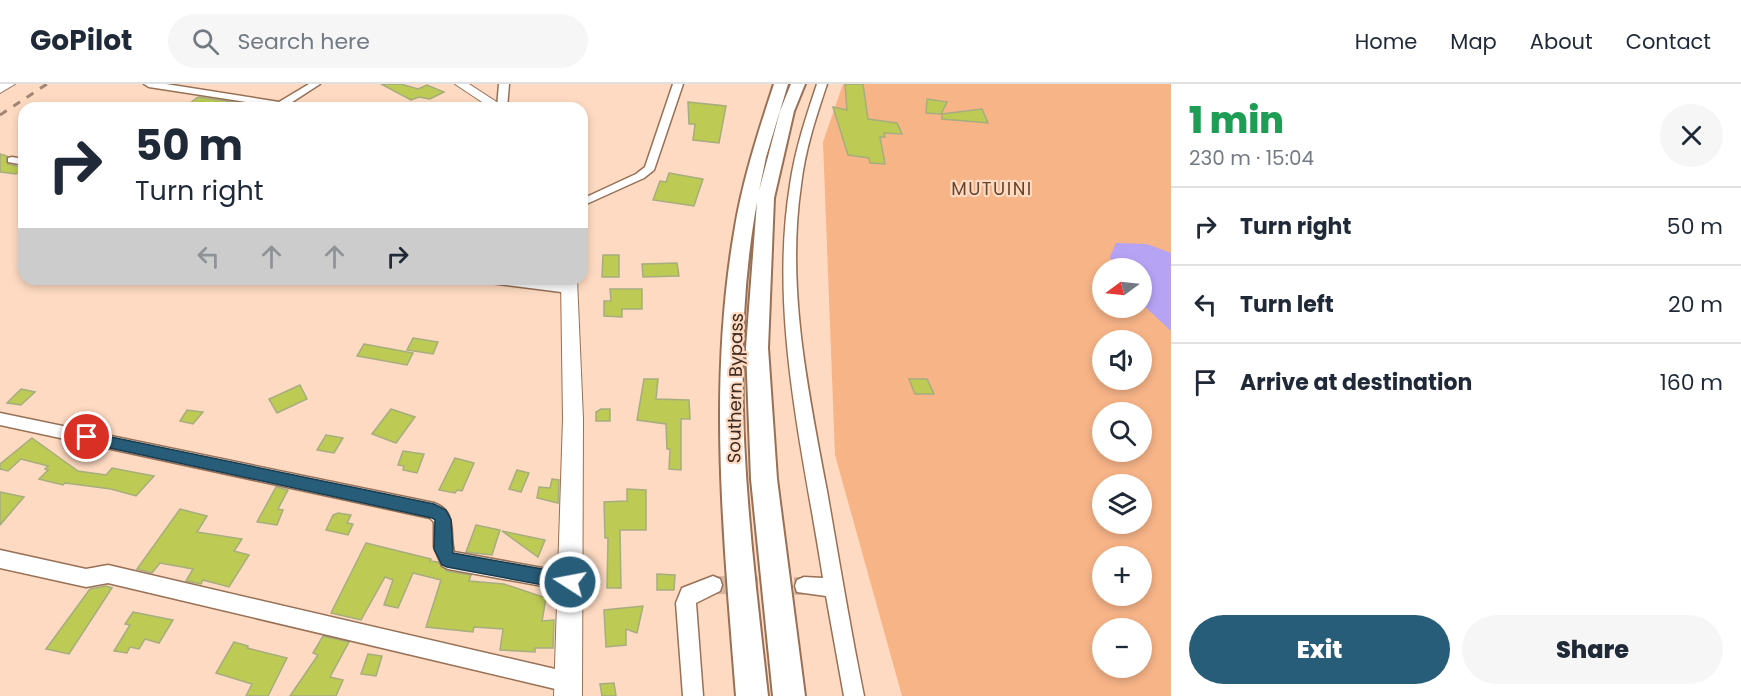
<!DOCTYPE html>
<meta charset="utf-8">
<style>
:root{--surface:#fff;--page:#f6f6f7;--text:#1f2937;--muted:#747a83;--line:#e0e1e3;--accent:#285d79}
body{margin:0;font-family:Poppins,sans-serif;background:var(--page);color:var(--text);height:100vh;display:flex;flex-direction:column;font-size:22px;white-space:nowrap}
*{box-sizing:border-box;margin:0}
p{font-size:20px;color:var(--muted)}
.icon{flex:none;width:33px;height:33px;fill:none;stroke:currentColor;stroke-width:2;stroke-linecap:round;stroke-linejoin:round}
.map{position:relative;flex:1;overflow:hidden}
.panel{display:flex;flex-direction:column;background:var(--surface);width:570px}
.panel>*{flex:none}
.guide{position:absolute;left:18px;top:18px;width:570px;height:183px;border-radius:18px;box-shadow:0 3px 9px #0003;background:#fff;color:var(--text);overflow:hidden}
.needle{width:39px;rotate:255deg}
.buttons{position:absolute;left:1092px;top:174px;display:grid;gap:12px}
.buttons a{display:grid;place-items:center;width:60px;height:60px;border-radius:50%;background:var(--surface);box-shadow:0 3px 9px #0003;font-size:30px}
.pin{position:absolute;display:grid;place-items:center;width:51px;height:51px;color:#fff;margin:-26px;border:3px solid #fff;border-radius:50%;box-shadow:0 2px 6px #0007}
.me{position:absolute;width:66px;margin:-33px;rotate:281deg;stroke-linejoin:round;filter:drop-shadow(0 0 4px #0008)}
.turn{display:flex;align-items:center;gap:21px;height:126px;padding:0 18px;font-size:27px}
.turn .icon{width:78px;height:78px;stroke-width:2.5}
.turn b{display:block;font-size:42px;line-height:51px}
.lanes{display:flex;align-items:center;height:57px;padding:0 18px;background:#0003;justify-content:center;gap:30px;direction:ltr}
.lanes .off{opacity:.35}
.round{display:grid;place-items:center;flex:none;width:63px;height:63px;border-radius:32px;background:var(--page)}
.summary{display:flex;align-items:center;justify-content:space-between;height:102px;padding:0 18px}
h1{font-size:36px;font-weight:800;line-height:45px;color:#1e9e55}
.cta{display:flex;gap:12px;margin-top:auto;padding:12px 18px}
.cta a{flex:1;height:69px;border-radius:36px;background:var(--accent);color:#fff;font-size:24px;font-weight:800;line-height:69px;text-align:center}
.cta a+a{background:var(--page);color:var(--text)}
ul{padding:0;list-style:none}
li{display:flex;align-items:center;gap:18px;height:78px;padding:0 18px;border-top:2px solid var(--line)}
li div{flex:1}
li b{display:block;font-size:22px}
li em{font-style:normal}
header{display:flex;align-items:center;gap:36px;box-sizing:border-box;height:84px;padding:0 30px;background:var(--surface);border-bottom:2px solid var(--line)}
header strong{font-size:28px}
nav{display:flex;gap:33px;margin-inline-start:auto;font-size:21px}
.search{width:420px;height:54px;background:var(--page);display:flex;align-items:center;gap:15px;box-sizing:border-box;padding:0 21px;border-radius:33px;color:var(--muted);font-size:22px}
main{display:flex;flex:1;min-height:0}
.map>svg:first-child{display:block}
</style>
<header>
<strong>GoPilot</strong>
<div class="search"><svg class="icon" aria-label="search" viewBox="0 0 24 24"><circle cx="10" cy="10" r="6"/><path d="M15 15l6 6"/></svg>Search here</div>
<nav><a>Home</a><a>Map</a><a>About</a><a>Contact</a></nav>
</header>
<main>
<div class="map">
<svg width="1171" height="612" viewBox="0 0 1171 612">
<rect width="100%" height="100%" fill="#fedac2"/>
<path fill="#f7b487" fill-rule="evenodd" d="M843,0H1171V612H902L835,371L823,58ZM1102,184H1142V224H1102ZM1102,256H1142V296H1102ZM1102,328H1142V368H1102ZM1102,400H1142V440H1102ZM1102,472H1142V512H1102ZM1102,544H1142V584H1102Z"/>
<polygon fill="#b7a3f4" points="1116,159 1147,160 1171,169 1171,247 1142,220 1142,184 1115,184 1110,173"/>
<g fill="#bdca53" stroke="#a6ad7f" stroke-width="1.5">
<polygon points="381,0 401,0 418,5 427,1 444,8 430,15 419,13 411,16"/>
<polygon points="845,0 863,0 868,35 897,39 902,50 884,49 885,53 880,53 885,80 870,79 869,74 848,71 833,23 847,26"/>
<polygon points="198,13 234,18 234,24 186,22"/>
<polygon points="927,15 947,18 941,30 926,29"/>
<polygon points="688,18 726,22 719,59 693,56 695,40 689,40"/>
<polygon points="982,25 988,39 942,35 942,30"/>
<polygon points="0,70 7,72 8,80 24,84 16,90 0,88"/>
<polygon points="669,89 703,95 694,122 653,116 660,97 666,98"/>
<polygon points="603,171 619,171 619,193 602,193"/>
<polygon points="677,179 679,192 643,193 642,180"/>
<polygon points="610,205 642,205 642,225 622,225 622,233 604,232 604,217 611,217"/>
<polygon points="413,254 438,258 433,270 407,266"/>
<polygon points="364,260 413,269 407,281 357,272"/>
<polygon points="644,295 658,295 656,315 689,316 690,335 681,335 681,386 669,385 670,365 667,365 666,340 637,336"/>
<polygon points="909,295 927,295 934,310 915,310"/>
<polygon points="300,301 307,315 277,329 269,315"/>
<polygon points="21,305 35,308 21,321 7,319"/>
<polygon points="391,325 415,333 396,359 372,350"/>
<polygon points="601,325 610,325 610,337 596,337 596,328"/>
<polygon points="187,326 203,328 193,340 180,337"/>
<polygon points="326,351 343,354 334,369 317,366"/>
<polygon points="32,354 78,387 106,391 112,384 154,392 136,412 111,405 65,399 63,401 39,395 48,386 45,385 48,382 21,375 8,387 0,385 0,380"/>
<polygon points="403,367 424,370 417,389 403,386 404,382 398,381"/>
<polygon points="455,374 474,379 462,407 457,406 455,409 439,406"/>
<polygon points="517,386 529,389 521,408 509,405"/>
<polygon points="552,395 559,396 558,419 537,414 539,403 550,404"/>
<polygon points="276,403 288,406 278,425 283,426 277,441 257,438"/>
<polygon points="627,405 646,406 646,446 620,446 621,504 607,504 608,454 605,454 604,418 627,417"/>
<polygon points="0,408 24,413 0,441"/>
<polygon points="180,425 207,432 197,448 242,455 234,467 249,471 229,503 203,496 201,500 186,497 193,485 160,479 152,489 137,485"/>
<polygon points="338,429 351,431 347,439 353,440 348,451 326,446 333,431"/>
<polygon points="476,441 500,446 492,471 466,468"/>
<polygon points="502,447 545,456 538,473"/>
<polygon points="366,459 431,475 430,477 438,478 447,487 471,491 469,497 504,500 546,514 542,537 554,536 553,564 535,564 535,568 500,566 503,545 474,543 473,548 426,543 441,496 413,489 398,524 384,521 393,496 385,493 361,536 331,529"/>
<polygon points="657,490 675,491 674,506 657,506"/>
<polygon points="106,502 112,504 69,570 46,565 90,505"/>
<polygon points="643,522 637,549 626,545 626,561 606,563 604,526"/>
<polygon points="133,528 173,536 159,559 145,555 139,565 130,563 127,569 114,567 130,541 125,540"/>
<polygon points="323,552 349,558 330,593 343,596 336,612 290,612 318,571 313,569"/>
<polygon points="234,558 248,562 247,564 287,574 268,612 246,612 252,600 216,589"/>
<polygon points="368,570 382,572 376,592 361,590"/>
<polygon points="614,599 616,612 602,612 600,600"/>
</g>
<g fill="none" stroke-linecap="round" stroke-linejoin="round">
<polyline stroke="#d7b7a1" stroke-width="18" stroke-dasharray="18 9" stroke-linecap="butt" points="713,501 804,502"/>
<defs>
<g id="minor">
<polygon points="144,0 166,0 279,18 309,0 320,0 283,24 271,24 272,22 149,3"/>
<polygon points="499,0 509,0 507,24 497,24"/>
<polygon points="673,0 683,0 654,86 644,94 582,122 582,115 636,90 645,83"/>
<path d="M817,0H827C816,33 805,66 801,101C786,203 808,306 827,407C839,475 850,544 864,612H844L826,512L797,508L795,502L797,496L804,493L823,494C803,365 769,231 790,101C795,66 806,33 817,0Z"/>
<polygon points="12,73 24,75 24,81 8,78 8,74"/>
<path d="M484,195C501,195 565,194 576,205L569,209L490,199Z"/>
<path d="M0,329L434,419C458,428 449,449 454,468L570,489L577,492L579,498L577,504L570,507L448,485L442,482L434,463V438L430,434L0,341Z"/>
<polygon points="0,466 86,485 108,481 568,588 575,591 578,598 575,605 568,608 108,499 86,503 0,484"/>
<polygon points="713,492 720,495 722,501 720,507 696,519 703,612 683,612 676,519 682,504"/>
</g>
<g id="major">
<polygon points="0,0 15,0 0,9"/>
<polygon points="455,0 469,0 506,24 491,24"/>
<polygon points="561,195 577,195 583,335 582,612 554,612 563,335"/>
</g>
<path id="highway" d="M774,0H788L766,73L759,107L780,27L791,0H805L794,27L774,114L768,264L777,395L805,612H773L751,395L746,264L757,118C727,281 750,449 768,612H736C724,459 708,302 734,149C742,98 758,49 774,0Z"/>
</defs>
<use href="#minor" stroke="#977055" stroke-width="3"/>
<use href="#major" stroke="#977055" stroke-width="2"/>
<use href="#highway" stroke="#977055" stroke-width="4"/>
<use href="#minor" fill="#fff" fill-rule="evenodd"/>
<use href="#major" fill="#fff" fill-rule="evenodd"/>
<use href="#highway" fill="#fff" fill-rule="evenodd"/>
<polyline stroke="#a08573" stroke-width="3" stroke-dasharray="8 8" stroke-linecap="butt" points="0,31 47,0"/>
</g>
<polygon fill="#285d79" stroke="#1a3c4f" stroke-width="1.5" points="87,348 434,420 446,426 451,436 453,469 570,490 576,493 579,498 576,504 570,506 447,483 442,481 434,465 435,436 432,434 87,359 80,353"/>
<g text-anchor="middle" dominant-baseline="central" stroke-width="4.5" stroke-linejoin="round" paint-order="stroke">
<g font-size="18" letter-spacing="1.5" fill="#68442a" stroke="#fedac2">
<text x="992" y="104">MUTUINI</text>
</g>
<g font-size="18" fill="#3b2a1f" stroke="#fedac2">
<text transform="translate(735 304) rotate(-89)">Southern Bypass</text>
</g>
</g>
</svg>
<div class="buttons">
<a><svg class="needle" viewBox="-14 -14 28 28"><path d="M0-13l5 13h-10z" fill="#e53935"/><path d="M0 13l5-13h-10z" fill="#747a83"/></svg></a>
<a><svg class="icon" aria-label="sound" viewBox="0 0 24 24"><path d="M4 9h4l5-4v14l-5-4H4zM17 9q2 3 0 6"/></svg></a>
<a><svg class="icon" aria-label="search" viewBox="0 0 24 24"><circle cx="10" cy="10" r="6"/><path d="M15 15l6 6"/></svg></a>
<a><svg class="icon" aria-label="layers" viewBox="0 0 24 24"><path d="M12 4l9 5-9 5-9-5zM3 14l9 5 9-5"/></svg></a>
<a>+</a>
<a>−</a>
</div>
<div class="pin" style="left:87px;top:353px;background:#d93025"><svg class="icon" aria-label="arrive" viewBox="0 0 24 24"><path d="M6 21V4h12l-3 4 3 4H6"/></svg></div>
<svg class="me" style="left:570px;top:498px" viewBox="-20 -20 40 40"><circle r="17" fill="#285d79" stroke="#fff" stroke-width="3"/><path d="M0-11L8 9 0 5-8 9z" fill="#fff"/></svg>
<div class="guide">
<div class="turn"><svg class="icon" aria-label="right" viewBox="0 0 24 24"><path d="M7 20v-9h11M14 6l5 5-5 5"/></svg><div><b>50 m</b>Turn right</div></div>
<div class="lanes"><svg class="icon off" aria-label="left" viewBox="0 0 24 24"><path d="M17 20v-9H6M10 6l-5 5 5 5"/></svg><svg class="icon off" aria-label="ahead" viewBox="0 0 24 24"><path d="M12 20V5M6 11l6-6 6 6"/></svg><svg class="icon off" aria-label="ahead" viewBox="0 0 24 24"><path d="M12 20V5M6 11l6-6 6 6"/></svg><svg class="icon" aria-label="right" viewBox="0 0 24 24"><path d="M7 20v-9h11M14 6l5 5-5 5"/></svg></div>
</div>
</div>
<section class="panel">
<div class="summary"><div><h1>1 min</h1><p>230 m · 15:04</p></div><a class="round"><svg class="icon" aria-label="close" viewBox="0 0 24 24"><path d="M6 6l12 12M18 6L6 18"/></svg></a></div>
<ul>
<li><svg class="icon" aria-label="right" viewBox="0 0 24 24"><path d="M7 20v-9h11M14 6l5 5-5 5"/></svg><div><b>Turn right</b></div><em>50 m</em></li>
<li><svg class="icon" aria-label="left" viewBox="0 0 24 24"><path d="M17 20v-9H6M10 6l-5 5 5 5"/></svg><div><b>Turn left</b></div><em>20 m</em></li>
<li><svg class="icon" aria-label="arrive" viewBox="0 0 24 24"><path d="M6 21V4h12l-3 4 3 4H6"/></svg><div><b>Arrive at destination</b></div><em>160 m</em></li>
</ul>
<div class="cta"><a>Exit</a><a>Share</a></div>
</section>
</main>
